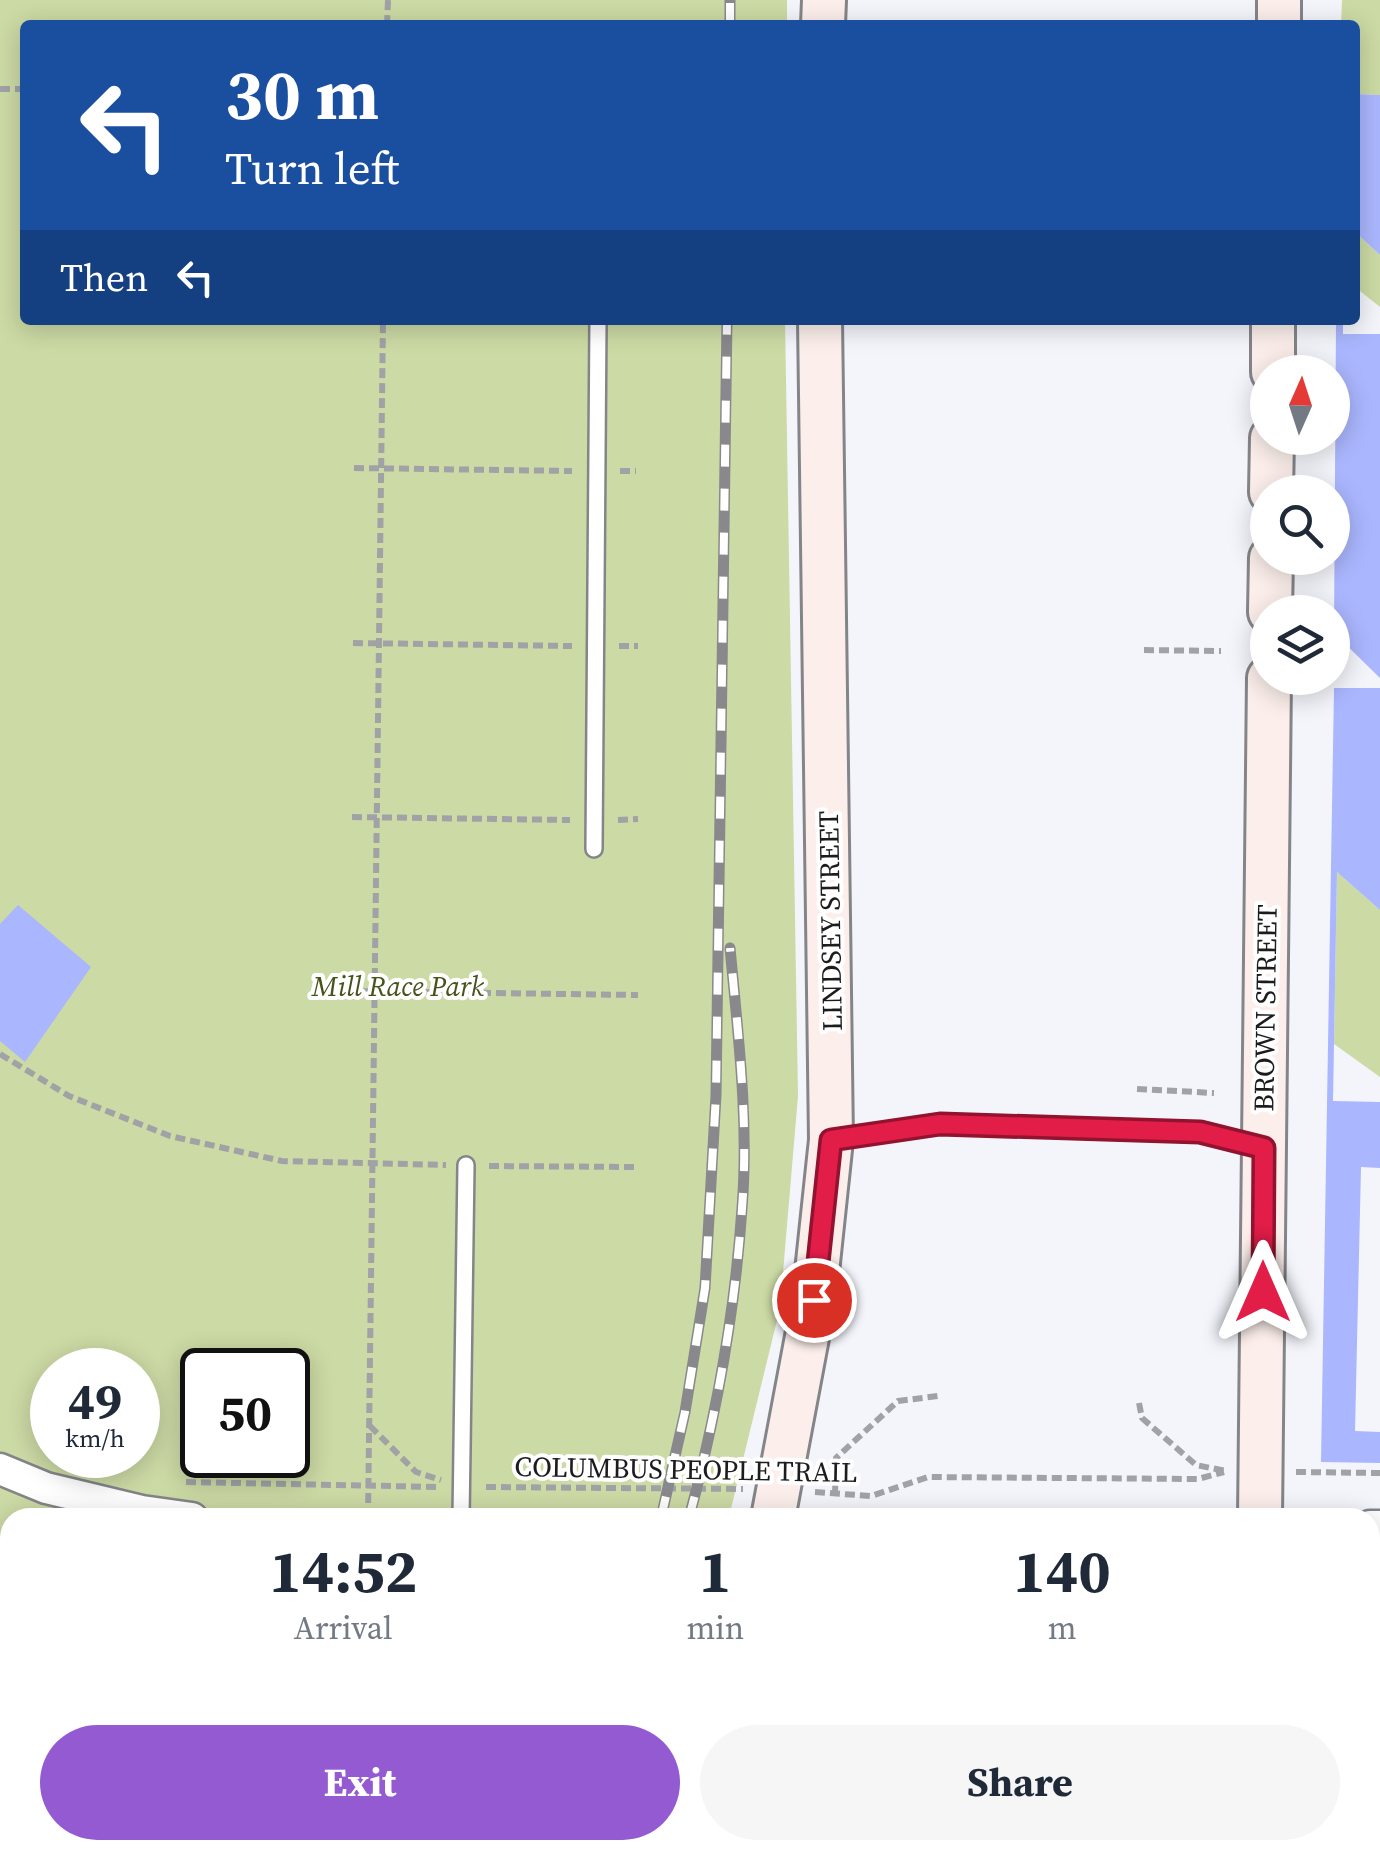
<!DOCTYPE html>
<style>
:root{--surface:#fff;--page:#f6f6f7;--text:#1f2937;--muted:#747a83;--accent:#945ad1}
body{margin:0;font-family:"Source Serif 4",serif;background:var(--page);color:var(--text);height:100vh;display:flex;flex-direction:column;font-size:38px;white-space:nowrap}
*{box-sizing:border-box;margin:0}
p{font-size:32px;color:var(--muted)}
.icon{flex:none;width:55px;height:55px;fill:none;stroke:currentColor;stroke-width:2;stroke-linecap:round;stroke-linejoin:round}
.map{position:relative;flex:1;overflow:hidden}
.drawer{position:absolute;left:0px;top:1508px;width:1380px;height:352px;display:flex;flex-direction:column;background:var(--surface);border-radius:30px 30px 0 0;box-shadow:0 5px 25px #0003}
.drawer>*{flex:none}
.hud{position:absolute;left:20px;top:20px;width:1340px;height:305px;border-radius:10px;box-shadow:0 5px 25px #0003;background:#1a4fa0;color:#fff;overflow:hidden}
.needle{width:65px;rotate:3deg}
.buttons{position:absolute;left:1250px;top:355px;display:grid;gap:20px}
.buttons a{display:grid;place-items:center;width:100px;height:100px;border-radius:50%;background:var(--surface);box-shadow:0 5px 25px #0003;font-size:50px}
.speed{position:absolute;left:30px;top:1348px;display:flex;gap:20px;font-size:50px;font-weight:700;text-align:center}
.speed>*{display:grid;place-content:center;width:130px;height:130px;border-radius:50%;background:var(--surface);box-shadow:0 5px 25px #0003;line-height:1}
.speed small{font-size:25px;font-weight:400}
.speed .limit{border:5px solid #111;border-radius:15px;background:#fff;color:#111}
.pin{position:absolute;display:grid;place-items:center;width:85px;height:85px;color:#fff;margin:-42px;border:5px solid #fff;border-radius:50%;box-shadow:0 2px 10px #0007}
.me{position:absolute;width:110px;margin:-55px;rotate:0deg;stroke-linejoin:round;filter:drop-shadow(0 0 8px #0008)}
.turn{display:flex;align-items:center;gap:35px;height:210px;padding:0 40px;font-size:45px}
.turn .icon{width:130px;height:130px;stroke-width:2.5}
.turn b{display:block;font-size:70px;line-height:85px}
.then{display:flex;align-items:center;height:95px;padding:0 40px;background:#0003;gap:20px;font-size:38px}
.eta{display:flex;justify-content:space-evenly;align-items:center;height:170px;text-align:center}
.eta b{font-size:60px;font-weight:700;line-height:70px}
.primary-button{display:flex;gap:20px;margin-top:auto;padding:20px 40px}
.primary-button a{flex:1;height:115px;border-radius:60px;background:var(--accent);color:#fff;font-size:40px;font-weight:700;line-height:115px;text-align:center}
.primary-button a+a{background:var(--page);color:var(--text)}
.map>svg:first-child{display:block}
</style>
<div class="map">
<svg width="1380" height="1858" viewBox="0 0 1380 1858">
<rect width="100%" height="100%" fill="#f4f5fb"/>
<g fill="#ccdaa5" fill-rule="evenodd">
<path d="M0,0H787V25H25V320H785L798,1096L780,1308L729,1517L10,1518V1850H603L600,1858H0ZM52,1370H138V1455H52ZM202,1370H288V1455H202Z"/>
<polygon points="1342,0 1380,0 1380,95 1355,94 1355,25 1341,25"/>
<polygon points="1355,232 1380,255 1380,307 1355,287"/>
<polygon points="1337,872 1380,910 1380,1077 1334,1044"/>
</g>
<g fill="#aab6fe">
<polygon points="1355,94 1380,95 1380,255 1355,232"/>
<polygon points="1336,320 1343,320 1343,334 1380,334 1380,678 1334,633"/>
<polygon points="1334,688 1380,688 1380,910 1337,872 1333,1101 1380,1102 1380,1168 1361,1167 1355,1431 1380,1432 1380,1463 1321,1462"/>
<polygon points="18,905 91,967 25,1062 0,1041 0,924"/>
<polygon points="1052,1850 1141,1850 1141,1858 1051,1858"/>
</g>
<g fill="none" stroke-linecap="round" stroke-linejoin="round">
<defs>
<g id="lane">
<polyline points="594,849 598,320"/>
<polyline points="835,1140 940,1124 1200,1131 1258,1147"/>
<polyline points="461,1518 466,1165"/>
</g>
<g id="street">
<polyline points="0,1469 46,1488 142,1511 192,1518"/>
<polyline points="1370,1526 1380,1526"/>
</g>
<g id="secondary">
<polyline points="823,25 824,0"/>
<polyline points="1279,25 1279,0"/>
<polyline points="1273,372 1273,320"/>
<polyline points="1271,492 1272,438"/>
<polyline points="1270,612 1271,558"/>
<polyline points="773,1518 814,1300 831,1140 820,320"/>
<polyline points="1260,1518 1269,678"/>
<polyline points="637,1858 641,1850"/>
<polyline points="1256,1858 1256,1850"/>
</g>
</defs>
<use href="#lane" stroke="#848589" stroke-width="20"/>
<use href="#street" stroke="#848589" stroke-width="35"/>
<use href="#secondary" stroke="#848589" stroke-width="48"/>
<g stroke="#a1a2a6" stroke-width="6" stroke-dasharray="10 5" stroke-linecap="butt">
<polyline points="387,25 388,0"/>
<polyline points="0,89 25,89"/>
<polyline points="354,468 572,471"/>
<polyline points="620,471 636,471"/>
<polyline points="353,643 572,646"/>
<polyline points="619,646 638,646"/>
<polyline points="1144,650 1221,651"/>
<polyline points="352,817 570,820"/>
<polyline points="618,820 638,819"/>
<polyline points="346,991 638,995"/>
<polyline points="0,1054 69,1096 170,1136 282,1161 446,1165"/>
<polyline points="1137,1089 1214,1093"/>
<polyline points="489,1166 637,1167"/>
<polyline points="1139,1403 1142,1418 1196,1465 1226,1471"/>
<polyline points="370,1426 416,1472 441,1480"/>
<polyline points="1296,1472 1380,1473"/>
<polyline points="186,1482 438,1487"/>
<polyline points="486,1487 743,1489"/>
<polyline points="815,1492 871,1496 928,1477 1198,1479 1224,1472"/>
<polyline points="835,1494 836,1458 898,1401 938,1396"/>
<polyline points="368,1518 383,320"/>
<polyline points="0,1582 10,1563"/>
</g>
<use href="#lane" stroke="#fff" stroke-width="15"/>
<use href="#street" stroke="#fff" stroke-width="30"/>
<use href="#secondary" stroke="#fcefeb" stroke-width="42"/>
<defs>
<g id="rail">
<polyline points="730,25 730,0"/>
<polyline points="661,1518 685,1412 705,1288 716,1095 727,320"/>
<path d="M689,1518C716,1417 735,1312 742,1208C749,1122 738,1034 730,948"/>
<polyline points="520,1858 524,1850"/>
<polyline points="556,1858 560,1850"/>
</g>
</defs>
<use href="#rail" stroke="#89898d" stroke-width="11"/>
<use href="#rail" stroke="#fff" stroke-width="8" stroke-dasharray="22" stroke-linecap="butt"/>
</g>
<g fill="none" stroke-linecap="round" stroke-linejoin="round">
<defs>
<polyline id="route" points="814,1300 831,1140 940,1124 1200,1132 1264,1148 1263,1292"/>
</defs>
<use href="#route" stroke="#92132f" stroke-width="25"/>
<use href="#route" stroke="#e11d48" stroke-width="18"/>
</g>
<g text-anchor="middle" dominant-baseline="central" stroke-width="8" stroke-linejoin="round" paint-order="stroke">
<g font-size="28" fill="#1c1c1e" stroke="#fff">
<text transform="translate(830 921) rotate(-91)">LINDSEY STREET</text>
<text transform="translate(1265 1008) rotate(-89)">BROWN STREET</text>
<text transform="translate(686 1469) rotate(1)">COLUMBUS PEOPLE TRAIL</text>
</g>
<g font-size="28" font-style="italic" fill="#47531b" stroke="#fff">
<text x="398" y="986">Mill Race Park</text>
</g>
</g>
</svg>
<div class="buttons">
<a><svg class="needle" viewBox="-14 -14 28 28"><path d="M0-13l5 13h-10z" fill="#e53935"/><path d="M0 13l5-13h-10z" fill="#747a83"/></svg></a>
<a><svg class="icon" aria-label="search" viewBox="0 0 24 24"><circle cx="10" cy="10" r="6"/><path d="M15 15l6 6"/></svg></a>
<a><svg class="icon" aria-label="layers" viewBox="0 0 24 24"><path d="M12 4l9 5-9 5-9-5zM3 14l9 5 9-5"/></svg></a>
</div>
<div class="speed"><div>49<small>km/h</small></div><div class="limit">50</div></div>
<div class="pin" style="left:814px;top:1300px;background:#d93025"><svg class="icon" aria-label="arrive" viewBox="0 0 24 24"><path d="M6 21V4h12l-3 4 3 4H6"/></svg></div>
<svg class="me" style="left:1263px;top:1292px" viewBox="-20 -20 40 40"><path d="M0-17L14 15 0 8-14 15z" fill="#e11d48" stroke="#fff" stroke-width="4"/></svg>
<div class="hud">
<div class="turn"><svg class="icon" aria-label="left" viewBox="0 0 24 24"><path d="M17 20v-9H6M10 6l-5 5 5 5"/></svg><div><b>30 m</b>Turn left</div></div>
<div class="then">Then<svg class="icon" aria-label="left" viewBox="0 0 24 24"><path d="M17 20v-9H6M10 6l-5 5 5 5"/></svg></div>
</div>
<section class="drawer">
<div class="eta">
<div><b>14:52</b><p>Arrival</p></div>
<div><b>1</b><p>min</p></div>
<div><b>140</b><p>m</p></div>
</div>
<div class="primary-button"><a>Exit</a><a>Share</a></div>
</section>
</div>
